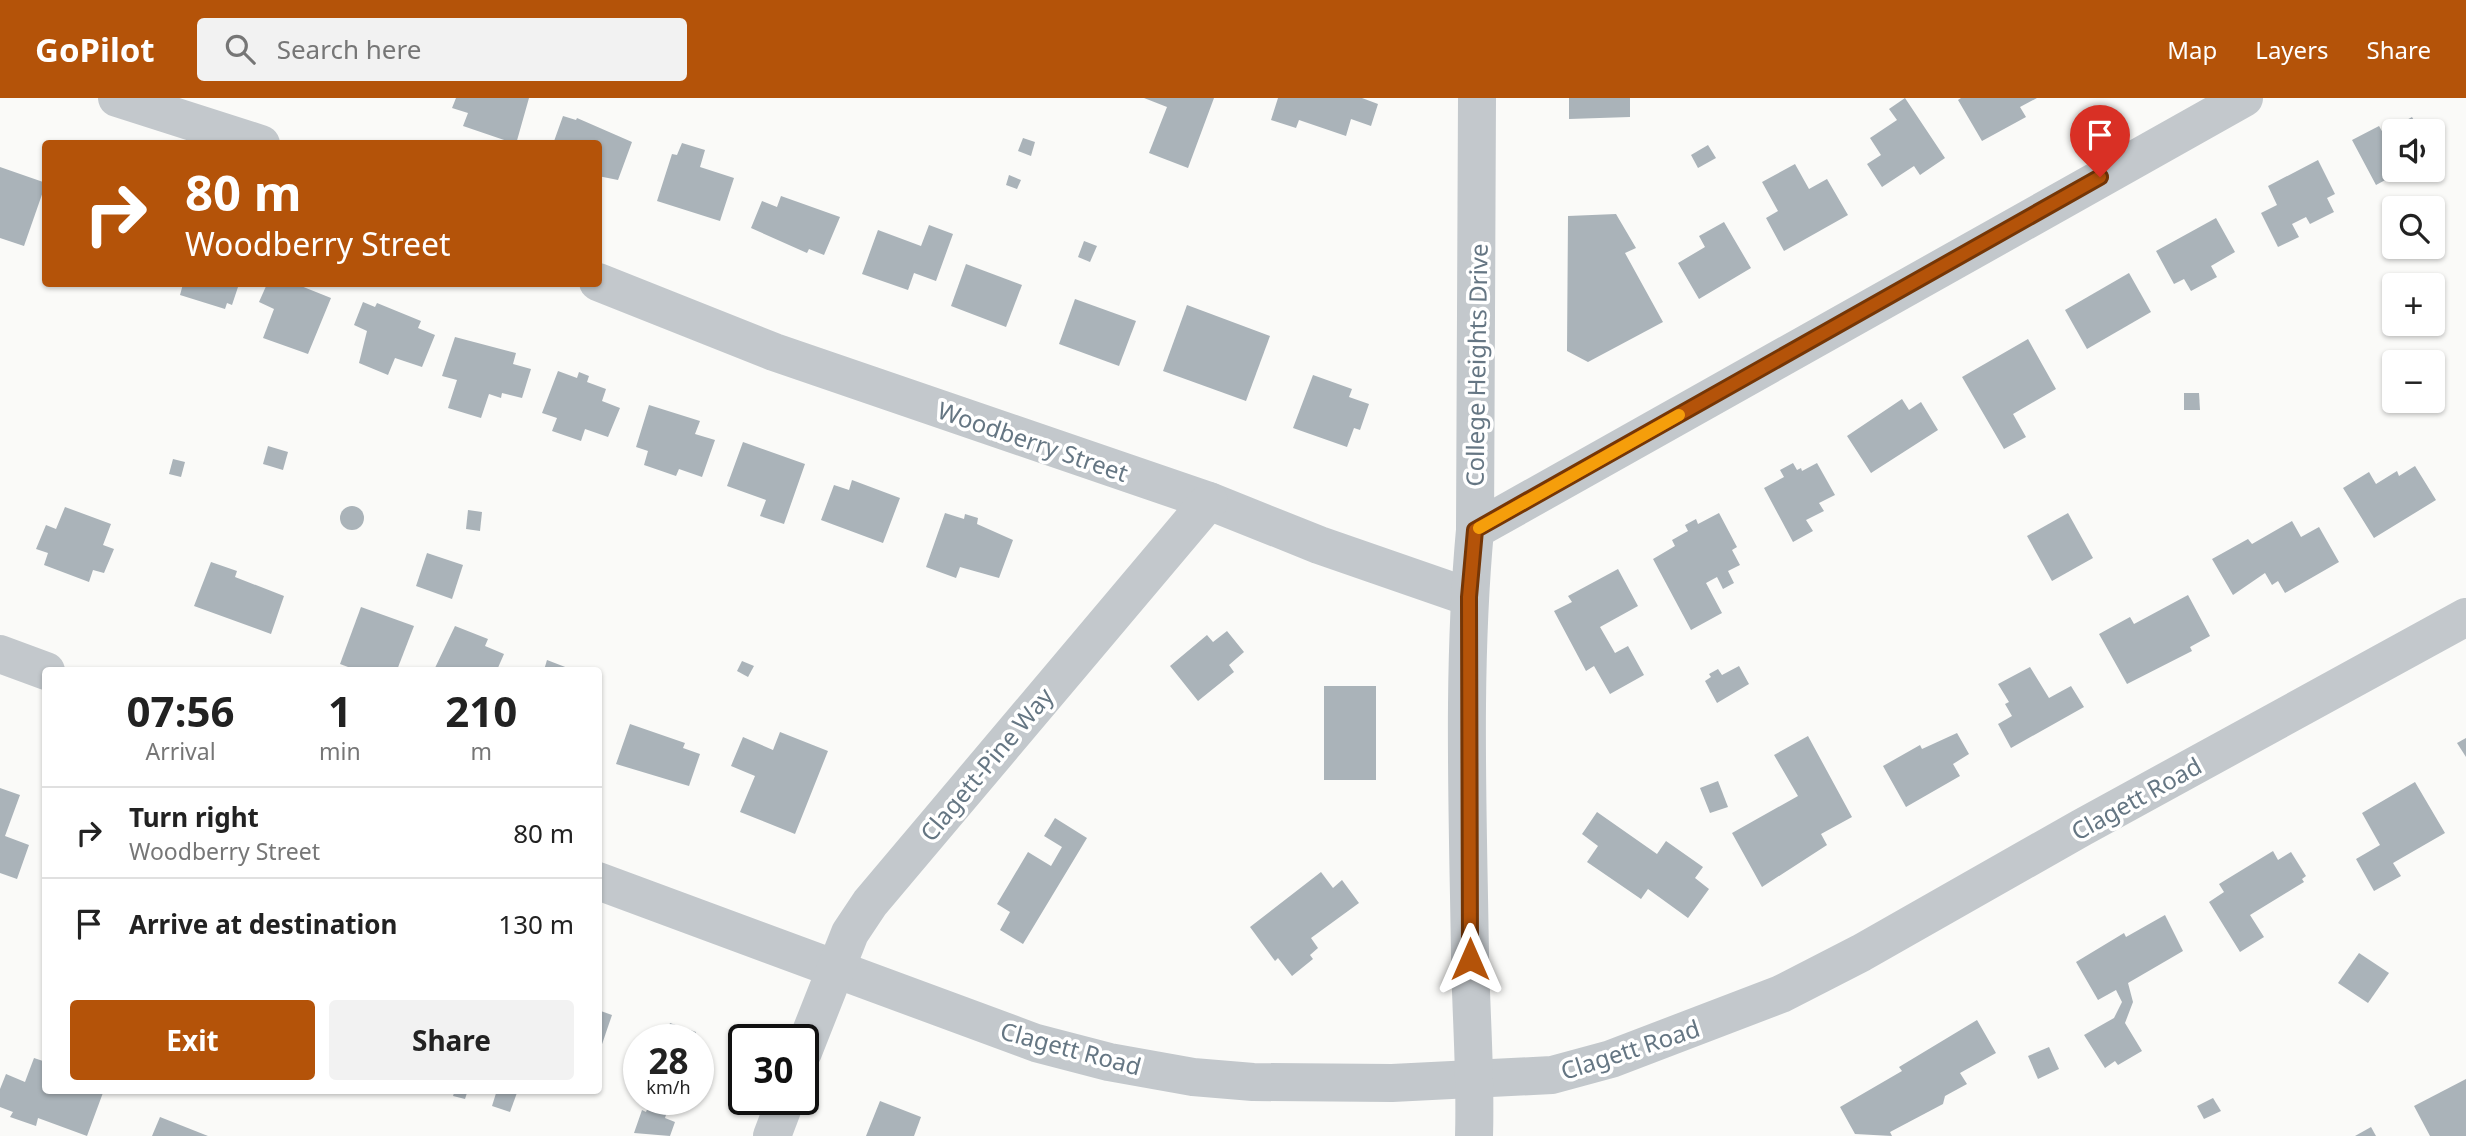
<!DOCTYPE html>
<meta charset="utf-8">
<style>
:root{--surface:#fff;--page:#f2f2f2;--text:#222;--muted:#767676;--line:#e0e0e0;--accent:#b45309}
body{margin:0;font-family:"Noto Sans",sans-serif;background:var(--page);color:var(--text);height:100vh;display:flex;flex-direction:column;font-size:26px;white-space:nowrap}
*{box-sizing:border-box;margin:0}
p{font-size:23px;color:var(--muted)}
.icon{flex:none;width:38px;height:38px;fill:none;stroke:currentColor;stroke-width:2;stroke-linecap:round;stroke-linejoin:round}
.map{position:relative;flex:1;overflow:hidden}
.panel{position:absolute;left:42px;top:569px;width:560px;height:427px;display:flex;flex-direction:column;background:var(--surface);border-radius:7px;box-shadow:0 2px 5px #0004}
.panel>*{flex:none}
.banner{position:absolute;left:42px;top:42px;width:560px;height:147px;border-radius:7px;box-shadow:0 2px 5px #0004;background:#b45309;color:#fff;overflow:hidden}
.tools{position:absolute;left:2382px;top:21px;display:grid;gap:14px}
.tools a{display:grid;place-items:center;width:63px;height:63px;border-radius:7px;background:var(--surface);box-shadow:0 2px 5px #0004;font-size:35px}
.speed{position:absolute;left:623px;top:926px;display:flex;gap:14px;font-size:35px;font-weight:700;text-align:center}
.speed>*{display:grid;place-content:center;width:91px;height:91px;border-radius:50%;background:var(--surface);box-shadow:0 2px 5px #0004;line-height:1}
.speed small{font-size:18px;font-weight:400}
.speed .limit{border:4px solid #111;border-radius:10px;background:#fff;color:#111}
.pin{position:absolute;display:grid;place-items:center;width:60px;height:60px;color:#fff;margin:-72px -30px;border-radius:50% 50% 50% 0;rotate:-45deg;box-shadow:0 0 7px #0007}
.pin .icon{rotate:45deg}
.me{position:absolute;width:77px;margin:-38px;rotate:0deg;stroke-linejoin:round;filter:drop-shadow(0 0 5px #0008)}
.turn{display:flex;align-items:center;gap:24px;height:147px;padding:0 28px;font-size:32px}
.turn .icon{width:91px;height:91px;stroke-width:2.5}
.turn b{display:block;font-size:49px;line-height:60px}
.eta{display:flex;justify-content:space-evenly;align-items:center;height:119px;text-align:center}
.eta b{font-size:42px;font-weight:700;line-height:49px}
.primary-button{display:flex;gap:14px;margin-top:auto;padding:14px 28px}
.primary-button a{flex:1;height:80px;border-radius:7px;background:var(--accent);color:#fff;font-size:28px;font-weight:700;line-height:80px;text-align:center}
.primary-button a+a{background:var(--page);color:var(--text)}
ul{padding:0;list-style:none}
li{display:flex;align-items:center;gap:21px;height:91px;padding:0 28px;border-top:2px solid var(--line)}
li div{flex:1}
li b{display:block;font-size:26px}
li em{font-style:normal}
header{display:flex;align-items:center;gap:42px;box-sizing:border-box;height:98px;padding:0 35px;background:var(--accent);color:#fff}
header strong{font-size:33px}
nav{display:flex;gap:38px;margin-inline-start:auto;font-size:24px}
.search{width:490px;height:63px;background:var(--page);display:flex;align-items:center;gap:18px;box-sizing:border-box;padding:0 24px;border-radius:7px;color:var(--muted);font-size:26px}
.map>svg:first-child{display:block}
</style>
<header>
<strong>GoPilot</strong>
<div class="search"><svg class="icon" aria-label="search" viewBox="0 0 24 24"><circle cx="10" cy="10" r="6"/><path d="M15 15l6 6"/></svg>Search here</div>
<nav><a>Map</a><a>Layers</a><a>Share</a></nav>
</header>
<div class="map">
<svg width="2466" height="1038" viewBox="0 0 2466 1038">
<rect width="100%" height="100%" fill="#fafaf8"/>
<g fill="#aab3b9">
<polygon points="456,0 529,0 516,46 463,28 468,15 452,10"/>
<polygon points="1144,0 1214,0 1188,70 1149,55 1167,9"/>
<polygon points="1278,0 1362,0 1378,6 1371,28 1351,21 1346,38 1299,22 1296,30 1271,22"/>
<polygon points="1569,0 1630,0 1630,19 1569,21"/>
<polygon points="1905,0 1945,60 1920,77 1914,68 1882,89 1867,66 1881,57 1870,40 1897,22 1889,11"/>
<polygon points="1961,0 2037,0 2020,9 2026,19 1982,43 1958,2"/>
<polygon points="563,18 576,22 577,20 632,44 618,82 598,78 598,46 553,46"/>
<polygon points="2412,19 2420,33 2394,33 2394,72 2404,72 2376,87 2352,42 2379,28 2383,35"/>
<polygon points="1023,40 1035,44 1031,58 1018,53"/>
<polygon points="682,45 705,52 700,69 734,80 720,123 657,103 672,56 677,57"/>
<polygon points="1708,47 1716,60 1698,70 1691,57"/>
<polygon points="2318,62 2335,96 2327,100 2334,114 2310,126 2306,119 2292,126 2299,139 2278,149 2261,115 2277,107 2268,88"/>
<polygon points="1795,66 1809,91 1827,81 1848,117 1784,153 1766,120 1778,113 1762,84"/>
<polygon points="0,69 46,85 24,148 0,140"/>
<polygon points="1009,77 1021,82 1017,91 1006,87"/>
<polygon points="781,98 840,119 824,157 809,151 807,155 751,130 762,103 777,109"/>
<polygon points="1616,116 1636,150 1625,155 1663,224 1588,264 1567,253 1568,118"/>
<polygon points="2216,120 2235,154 2211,168 2217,179 2191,193 2184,181 2174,186 2156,153"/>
<polygon points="1724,124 1751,170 1699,201 1678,165 1705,149 1699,138"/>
<polygon points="929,127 953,136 936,183 914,175 908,192 862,176 878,132 921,148"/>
<polygon points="1084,143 1097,148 1090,164 1078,159"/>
<polygon points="966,166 1022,187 1006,229 951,208"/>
<polygon points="2129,175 2151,214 2087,251 2065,212"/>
<polygon points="183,186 239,186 232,207 227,205 225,211 180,197"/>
<polygon points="267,186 296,186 331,200 308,256 263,240 274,211 259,204"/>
<polygon points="1075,201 1136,223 1119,268 1059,246"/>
<polygon points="363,204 375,209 377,205 421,223 418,230 435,237 422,269 395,260 388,277 359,265 367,233 354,227"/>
<polygon points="1187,207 1270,238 1246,303 1163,273"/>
<polygon points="455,239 516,255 513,266 531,271 522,300 502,295 501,300 489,296 481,320 448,310 457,282 442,278"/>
<polygon points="2028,241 2056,291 2013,316 2026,339 2004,351 1962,279"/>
<polygon points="558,273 577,280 579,274 589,278 587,284 606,291 602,303 620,310 608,339 585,331 581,343 552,333 557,320 542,315"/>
<polygon points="1313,277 1352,291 1349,299 1369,306 1360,332 1354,330 1347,349 1293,330"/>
<polygon points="2184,295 2199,295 2200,312 2184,312"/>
<polygon points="1902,301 1909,312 1921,304 1938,332 1871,375 1847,338"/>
<polygon points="649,307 700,323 695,336 715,342 702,379 679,371 676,378 644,367 648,353 636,349"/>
<polygon points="743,344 805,366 784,426 760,418 766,402 727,388"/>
<polygon points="268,348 288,354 283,372 263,366"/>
<polygon points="173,361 185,364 181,379 169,376"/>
<polygon points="1793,365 1797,372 1801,370 1802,373 1817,365 1835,397 1819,405 1824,413 1806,422 1813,433 1793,444 1764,390 1784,379 1780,372"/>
<polygon points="2415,368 2436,402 2374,440 2343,390 2369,374 2376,386 2397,373 2399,378"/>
<polygon points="852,382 900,400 883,445 821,422 834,387 849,392"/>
<circle cx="352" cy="420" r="12"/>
<polygon points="65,409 111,426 103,447 114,451 104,475 93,472 89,484 44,467 48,455 36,451 46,427 56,431"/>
<polygon points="468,412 482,414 480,433 466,431"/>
<polygon points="945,415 964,421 965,416 978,420 977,426 1013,442 999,480 960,469 956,480 926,469"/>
<polygon points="1719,415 1737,449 1732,452 1740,467 1728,473 1734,485 1723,491 1717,479 1706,485 1722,515 1691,532 1653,461 1675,448 1672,442 1688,433 1685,427 1696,421 1698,426"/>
<polygon points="2068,415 2093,460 2052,483 2027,438"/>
<polygon points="2292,423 2301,439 2319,429 2339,464 2285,495 2278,483 2272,487 2265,475 2233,497 2212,461 2248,441 2252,446"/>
<polygon points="427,455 463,467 452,501 416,488"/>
<polygon points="211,464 237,473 235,479 284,498 271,536 194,508"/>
<polygon points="1618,471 1638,508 1600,529 1615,555 1628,548 1644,577 1610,596 1594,568 1586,573 1554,513 1572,504 1568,498"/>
<polygon points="2188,497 2210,538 2190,549 2192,553 2127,586 2099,536 2130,519 2134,526"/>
<polygon points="361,509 414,528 397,572 356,572 340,566"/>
<polygon points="455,528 488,541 485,548 504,556 497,572 489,569 488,572 434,572"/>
<polygon points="1227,533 1244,554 1229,567 1234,574 1198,603 1170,568 1207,537 1213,544"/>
<polygon points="547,562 573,572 544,572"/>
<polygon points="742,563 754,568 748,579 737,573"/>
<polygon points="1739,568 1749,586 1717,605 1705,583 1711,579 1709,576 1718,571 1722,577"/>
<polygon points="2030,569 2049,600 2071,588 2084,609 2011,650 1998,626 2012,618 2005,606 2009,604 1998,586"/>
<rect x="1324" y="588" width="52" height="94"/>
<polygon points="630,626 685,645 683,650 700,656 689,688 616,666"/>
<polygon points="780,634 828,653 795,736 740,714 755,678 731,668 743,639 773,652"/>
<polygon points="1957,635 1969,656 1953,666 1960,678 1906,709 1883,668 1920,647 1922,651"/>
<polygon points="1808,638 1852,719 1821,736 1827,747 1762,789 1732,735 1798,698 1774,657"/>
<polygon points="2466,640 2466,659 2457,645"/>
<polygon points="1718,683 1728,709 1710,715 1700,690"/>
<polygon points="2415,684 2445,735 2393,765 2401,778 2374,793 2356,761 2380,747 2362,715"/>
<polygon points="0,690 20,697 5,738 29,747 17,781 0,775"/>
<polygon points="1597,714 1657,756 1666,743 1703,769 1695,780 1709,791 1688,820 1648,791 1641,801 1587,764 1598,748 1582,736"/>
<polygon points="1055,720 1087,740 1023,846 1000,832 1010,814 997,806 1028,754 1051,768 1062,749 1044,738"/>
<polygon points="2273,753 2278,762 2291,754 2306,778 2302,781 2304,784 2250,817 2264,839 2240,854 2209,804 2224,794 2219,786"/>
<polygon points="1321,774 1333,790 1342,782 1359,805 1311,840 1318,850 1310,857 1313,861 1292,878 1278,860 1275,863 1250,829"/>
<polygon points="2165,817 2183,853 2128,885 2133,904 2125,925 2142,953 2118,967 2115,963 2105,970 2084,937 2114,920 2122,904 2116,892 2098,902 2076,864 2124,835 2126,839"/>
<polygon points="2359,855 2389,875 2368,905 2338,885"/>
<polygon points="598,912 612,917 599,955 598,955"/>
<polygon points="1977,922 1996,955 1960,975 1967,986 1945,998 1943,1006 1890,1034 1892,1038 1855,1036 1840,1009 1902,973 1899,969"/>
<polygon points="670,925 696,934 694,942 660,942 665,939"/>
<polygon points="2049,949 2059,971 2038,981 2028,958"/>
<polygon points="34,960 46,964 46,992 104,992 87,1038 38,1020 36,1028 10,1019 13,1014 0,1009 0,991 6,976 25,984"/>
<polygon points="2466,981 2466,1038 2430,1038 2414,1008"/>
<polygon points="455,992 468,992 465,1001 453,998"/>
<polygon points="497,992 518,992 510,1014 492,1008"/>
<polygon points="2213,1000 2221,1013 2204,1021 2197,1008"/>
<polygon points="651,1001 686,1001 683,1009 670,1004 665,1020 675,1024 670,1038 634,1035 642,1012 646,1014"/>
<polygon points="880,1003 921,1019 914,1038 866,1038"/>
<polygon points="160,1019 208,1038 152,1038"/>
<polygon points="2371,1029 2376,1038 2355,1038"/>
</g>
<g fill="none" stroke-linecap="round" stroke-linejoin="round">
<g stroke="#c3c8cc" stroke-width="38">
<polyline points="117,0 261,46"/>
<polyline points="598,184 774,254 1209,403 1319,447 1469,499"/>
<polyline points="1475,432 2244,0"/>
<polyline points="0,556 46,573"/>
<polyline points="598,783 1036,945 1109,964 1193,979 1253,984 1392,985 1552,977 1611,961 1781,896 1861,855 2081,730 2466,519"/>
<polyline points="803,954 850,835 870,805 1209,403"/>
<polyline points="772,1038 786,1001"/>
<path d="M1474,1038C1476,977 1471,918 1470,857C1468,717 1462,572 1475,432L1477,0"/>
</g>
</g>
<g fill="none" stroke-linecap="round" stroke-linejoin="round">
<defs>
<polyline id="route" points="1470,861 1469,499 1475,432 2100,79"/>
</defs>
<use href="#route" stroke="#753606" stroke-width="18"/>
<use href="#route" stroke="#b45309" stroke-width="12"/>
<polyline stroke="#f59e0b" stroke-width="12" points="1479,430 1679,317"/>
</g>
<g text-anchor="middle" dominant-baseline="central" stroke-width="7" stroke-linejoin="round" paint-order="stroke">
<g font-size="24" fill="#657683" stroke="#fff">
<text transform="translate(1476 267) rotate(-89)">College Heights Drive</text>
<text transform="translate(1033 343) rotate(19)">Woodberry Street</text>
<text transform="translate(986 666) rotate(-50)">Clagett-Pine Way</text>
<text transform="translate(2136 700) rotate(-29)">Clagett Road</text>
<text transform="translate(1071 950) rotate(15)">Clagett Road</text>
<text transform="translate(1630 951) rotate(-18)">Clagett Road</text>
</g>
</g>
</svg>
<div class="tools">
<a><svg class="icon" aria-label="sound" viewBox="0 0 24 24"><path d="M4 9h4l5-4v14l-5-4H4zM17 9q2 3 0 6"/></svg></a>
<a><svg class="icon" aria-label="search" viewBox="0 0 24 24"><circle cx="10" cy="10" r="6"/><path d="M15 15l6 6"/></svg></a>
<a>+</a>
<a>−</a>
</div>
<div class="speed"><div>28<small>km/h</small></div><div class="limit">30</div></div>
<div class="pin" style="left:2100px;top:79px;background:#d93025"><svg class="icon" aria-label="arrive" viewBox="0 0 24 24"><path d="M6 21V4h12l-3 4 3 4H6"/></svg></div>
<svg class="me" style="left:1470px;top:861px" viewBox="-20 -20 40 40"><path d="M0-17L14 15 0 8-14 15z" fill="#b45309" stroke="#fff" stroke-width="4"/></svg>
<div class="banner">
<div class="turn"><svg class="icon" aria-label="right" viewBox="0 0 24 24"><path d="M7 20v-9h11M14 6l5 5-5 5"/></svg><div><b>80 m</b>Woodberry Street</div></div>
</div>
<section class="panel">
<div class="eta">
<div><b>07:56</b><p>Arrival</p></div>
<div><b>1</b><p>min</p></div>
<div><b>210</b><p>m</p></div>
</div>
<ul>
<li><svg class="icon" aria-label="right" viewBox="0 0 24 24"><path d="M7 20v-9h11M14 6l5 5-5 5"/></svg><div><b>Turn right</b><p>Woodberry Street</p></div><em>80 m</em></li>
<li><svg class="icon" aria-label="arrive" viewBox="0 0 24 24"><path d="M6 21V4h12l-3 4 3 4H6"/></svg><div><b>Arrive at destination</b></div><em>130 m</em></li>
</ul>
<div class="primary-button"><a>Exit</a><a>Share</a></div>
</section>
</div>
